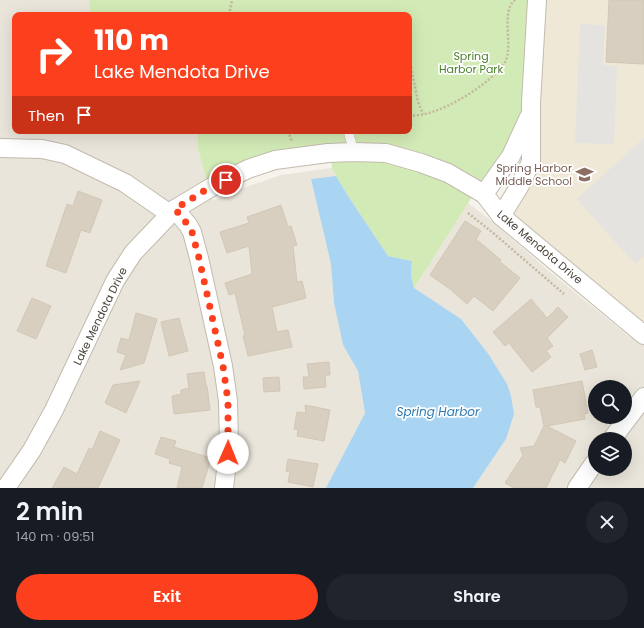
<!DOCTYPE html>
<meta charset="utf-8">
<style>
:root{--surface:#171b24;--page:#20242c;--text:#f1f3f6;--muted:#9ea1a6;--accent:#fc3f1d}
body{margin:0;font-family:Poppins,sans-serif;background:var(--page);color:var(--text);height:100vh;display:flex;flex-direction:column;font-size:15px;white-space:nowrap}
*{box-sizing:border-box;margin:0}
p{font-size:13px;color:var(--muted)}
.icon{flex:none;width:22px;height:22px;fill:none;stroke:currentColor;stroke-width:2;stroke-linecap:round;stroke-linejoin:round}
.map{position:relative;height:488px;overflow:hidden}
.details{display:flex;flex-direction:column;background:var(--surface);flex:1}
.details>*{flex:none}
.top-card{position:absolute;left:12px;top:12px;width:400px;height:122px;border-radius:8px;box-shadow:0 4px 16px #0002;background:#fc3f1d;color:#fff;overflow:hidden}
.tools{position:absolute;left:588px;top:380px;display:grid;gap:8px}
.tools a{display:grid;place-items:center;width:44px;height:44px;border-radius:50%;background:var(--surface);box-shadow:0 4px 16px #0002;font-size:20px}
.pin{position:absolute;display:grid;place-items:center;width:34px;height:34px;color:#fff;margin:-17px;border:2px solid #fff;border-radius:50%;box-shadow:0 1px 4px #0007}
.me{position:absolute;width:44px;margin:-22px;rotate:1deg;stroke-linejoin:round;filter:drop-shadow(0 0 3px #0008)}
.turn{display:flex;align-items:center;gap:14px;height:84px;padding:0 16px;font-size:18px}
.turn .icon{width:52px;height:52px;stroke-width:2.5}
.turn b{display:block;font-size:28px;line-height:34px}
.then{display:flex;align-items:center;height:38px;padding:0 16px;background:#0003;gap:8px;font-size:15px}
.round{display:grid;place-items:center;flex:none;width:42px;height:42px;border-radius:21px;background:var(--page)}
.headline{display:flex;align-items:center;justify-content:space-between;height:68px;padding:0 16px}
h1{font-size:24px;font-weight:600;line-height:30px}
.button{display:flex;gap:8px;margin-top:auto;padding:8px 16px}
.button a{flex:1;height:46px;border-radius:24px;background:var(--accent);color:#fff;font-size:16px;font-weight:600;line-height:46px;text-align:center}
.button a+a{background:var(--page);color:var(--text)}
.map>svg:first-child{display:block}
</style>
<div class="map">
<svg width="644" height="488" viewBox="0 0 644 488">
<rect width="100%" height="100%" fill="#f6f3ec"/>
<g fill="#eae5da" fill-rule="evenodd">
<polygon points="0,0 89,0 90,15 15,15 15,131 197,131 198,149 206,179 214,200 243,188 281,175 332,168 336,176 311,179 331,264 334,303 343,345 358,371 365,413 326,488 0,488"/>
<path d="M468,203L493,222L551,273L631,338L644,326V488H473L506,439L428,298L414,288ZM595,387H625V417H595ZM595,439H625V469H595Z"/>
</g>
<polygon fill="#efe8d6" points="537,0 644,0 644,325 501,216 531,162"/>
<path fill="#d2eab5" d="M89,0H537L528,121L472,197L414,288L411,276L412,261L388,256L348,196L336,176L332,168L330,144C301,148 272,150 245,161C232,166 220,174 206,179L198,149L197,131H409V15H90Z"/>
<g fill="#e5e3e0">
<polygon points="580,24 605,25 603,65 617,66 614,144 575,143"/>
<polygon points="644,138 644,256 635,264 577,199"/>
</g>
<polygon fill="#a9d4f2" points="336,176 348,196 388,256 412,261 411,276 414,288 461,319 489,355 507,384 511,396 514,414 506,439 473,488 326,488 365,413 358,371 343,345 334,303 331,264 311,179"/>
<g fill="#d8cfc1" stroke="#d3c7b4">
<polygon points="609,0 644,0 644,64 606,62"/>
<polygon points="78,191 102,200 90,233 81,230 66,273 46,266 67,204 73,206"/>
<polygon points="281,205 288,227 291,226 297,245 293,246 297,282 302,281 306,298 272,307 277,332 288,330 292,347 248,356 243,336 245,335 235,293 229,295 225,283 252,274 249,246 227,253 220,232 249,223 247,217"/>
<polygon points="465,221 481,231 476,239 501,260 499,261 520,278 493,311 474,296 467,304 450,289 430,275"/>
<polygon points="32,298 51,306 36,339 17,331"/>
<polygon points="531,299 547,318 558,307 568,317 547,338 553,346 546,351 551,357 532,372 509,343 505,346 493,332"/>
<polygon points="136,313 157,319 144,363 120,370 126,355 117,352 121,338 129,340"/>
<polygon points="179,318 188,351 169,356 161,322"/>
<polygon points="592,350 597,367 585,370 580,354"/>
<polygon points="329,362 330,375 325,375 326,387 304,389 303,377 309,377 307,364"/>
<polygon points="204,372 206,386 207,386 210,410 174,414 172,396 181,394 181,390 189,388 187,374"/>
<polygon points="279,377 280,391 264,392 263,378"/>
<polygon points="140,381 126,413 105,403 113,385"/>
<polygon points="582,381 588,413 584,414 585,419 547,426 576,441 565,463 560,460 546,488 514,488 505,483 523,455 520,448 534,446 544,426 540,407 536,407 533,390"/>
<polygon points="305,405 330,410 324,441 297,436 298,430 294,429 297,412 306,413"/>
<polygon points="100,431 120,440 98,488 52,488 64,467 77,474 89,448 92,450"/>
<polygon points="161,437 176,441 174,447 211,458 202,488 177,488 182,467 169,463 170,459 155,454"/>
<polygon points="288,459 318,464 313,487 288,482 290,472 286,471"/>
</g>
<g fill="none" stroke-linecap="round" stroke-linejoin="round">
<defs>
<polyline id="lane" points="348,131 354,152"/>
<g id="street">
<polyline points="0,148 42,149 65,154 125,183 170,214"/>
<polyline points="484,194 511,156 529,117"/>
<polyline points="175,209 188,225 192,232 199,258 223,366 228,401 229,444 224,488"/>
<polyline points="501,216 519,187 531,162 531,103 537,0"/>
<polyline points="612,439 644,397"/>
<polyline points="6,488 32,450 54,410 115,281 133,253 175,209 215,185 248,169 275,160 328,153 354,152 386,153 421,163 448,173 484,194 501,216 644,335"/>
<polyline points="577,488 595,462"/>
</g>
</defs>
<use href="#lane" stroke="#c2bbae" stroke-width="10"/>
<use href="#street" stroke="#c2bbae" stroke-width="20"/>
<g stroke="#c4b79f" stroke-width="2.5" stroke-dasharray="2 2" stroke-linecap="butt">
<polyline points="229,15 232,0"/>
<polyline points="411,67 418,102 423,114"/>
<path d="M409,115C434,120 493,83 505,62C514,47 500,11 515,0"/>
<polyline points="288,131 292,142"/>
<polyline points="468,213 492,232 564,294"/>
</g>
<use href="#lane" stroke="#fff" stroke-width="9"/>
<use href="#street" stroke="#fff" stroke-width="18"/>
</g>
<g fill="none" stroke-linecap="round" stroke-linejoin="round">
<polyline stroke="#fc3f1d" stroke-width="7" stroke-dasharray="0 12.6" points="226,180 204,191 175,209 188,225 192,232 199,258 223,366 228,401 228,453"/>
</g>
<defs>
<symbol id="school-bare" viewBox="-9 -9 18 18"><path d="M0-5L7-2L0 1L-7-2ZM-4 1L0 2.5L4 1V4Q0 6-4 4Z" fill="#8d6e63" stroke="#fff" stroke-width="2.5" paint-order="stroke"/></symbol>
</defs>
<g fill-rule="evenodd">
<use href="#school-bare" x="572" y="162" width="25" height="25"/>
</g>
<g text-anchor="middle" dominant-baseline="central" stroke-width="3.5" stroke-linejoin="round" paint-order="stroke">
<g font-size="11" fill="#4a7f2a" stroke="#fff">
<text x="471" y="56">Spring<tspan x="471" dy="13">Harbor Park</tspan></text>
</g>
<g font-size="11" fill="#785e54" stroke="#fff" text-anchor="end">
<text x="572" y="168">Spring Harbor<tspan x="572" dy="13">Middle School</tspan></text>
</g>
<g font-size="11" fill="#4b4439" stroke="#fff">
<text transform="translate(540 247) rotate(40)">Lake Mendota Drive</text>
<text transform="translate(100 316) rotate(-64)">Lake Mendota Drive</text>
</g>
<g font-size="12" font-style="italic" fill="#2e7ab2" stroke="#fff">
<text x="438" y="411">Spring Harbor</text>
</g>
</g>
</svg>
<div class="tools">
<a><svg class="icon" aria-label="search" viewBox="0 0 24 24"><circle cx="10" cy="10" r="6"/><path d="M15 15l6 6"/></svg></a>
<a><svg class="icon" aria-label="layers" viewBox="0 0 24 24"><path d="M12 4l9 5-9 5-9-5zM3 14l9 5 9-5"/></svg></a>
</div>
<div class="pin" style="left:226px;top:180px;background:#d93025"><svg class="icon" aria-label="arrive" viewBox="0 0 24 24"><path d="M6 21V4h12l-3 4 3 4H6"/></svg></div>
<svg class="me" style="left:228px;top:453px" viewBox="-20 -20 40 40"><circle r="19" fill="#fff"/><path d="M0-13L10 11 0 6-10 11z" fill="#fc3f1d"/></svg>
<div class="top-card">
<div class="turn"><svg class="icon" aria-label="right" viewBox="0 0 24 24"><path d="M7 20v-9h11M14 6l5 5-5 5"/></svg><div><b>110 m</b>Lake Mendota Drive</div></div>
<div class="then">Then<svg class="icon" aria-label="arrive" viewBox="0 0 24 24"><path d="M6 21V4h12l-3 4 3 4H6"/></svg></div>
</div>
</div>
<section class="details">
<div class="headline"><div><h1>2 min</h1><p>140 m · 09:51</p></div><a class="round"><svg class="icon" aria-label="close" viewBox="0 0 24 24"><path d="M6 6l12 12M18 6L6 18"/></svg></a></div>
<div class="button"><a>Exit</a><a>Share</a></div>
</section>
